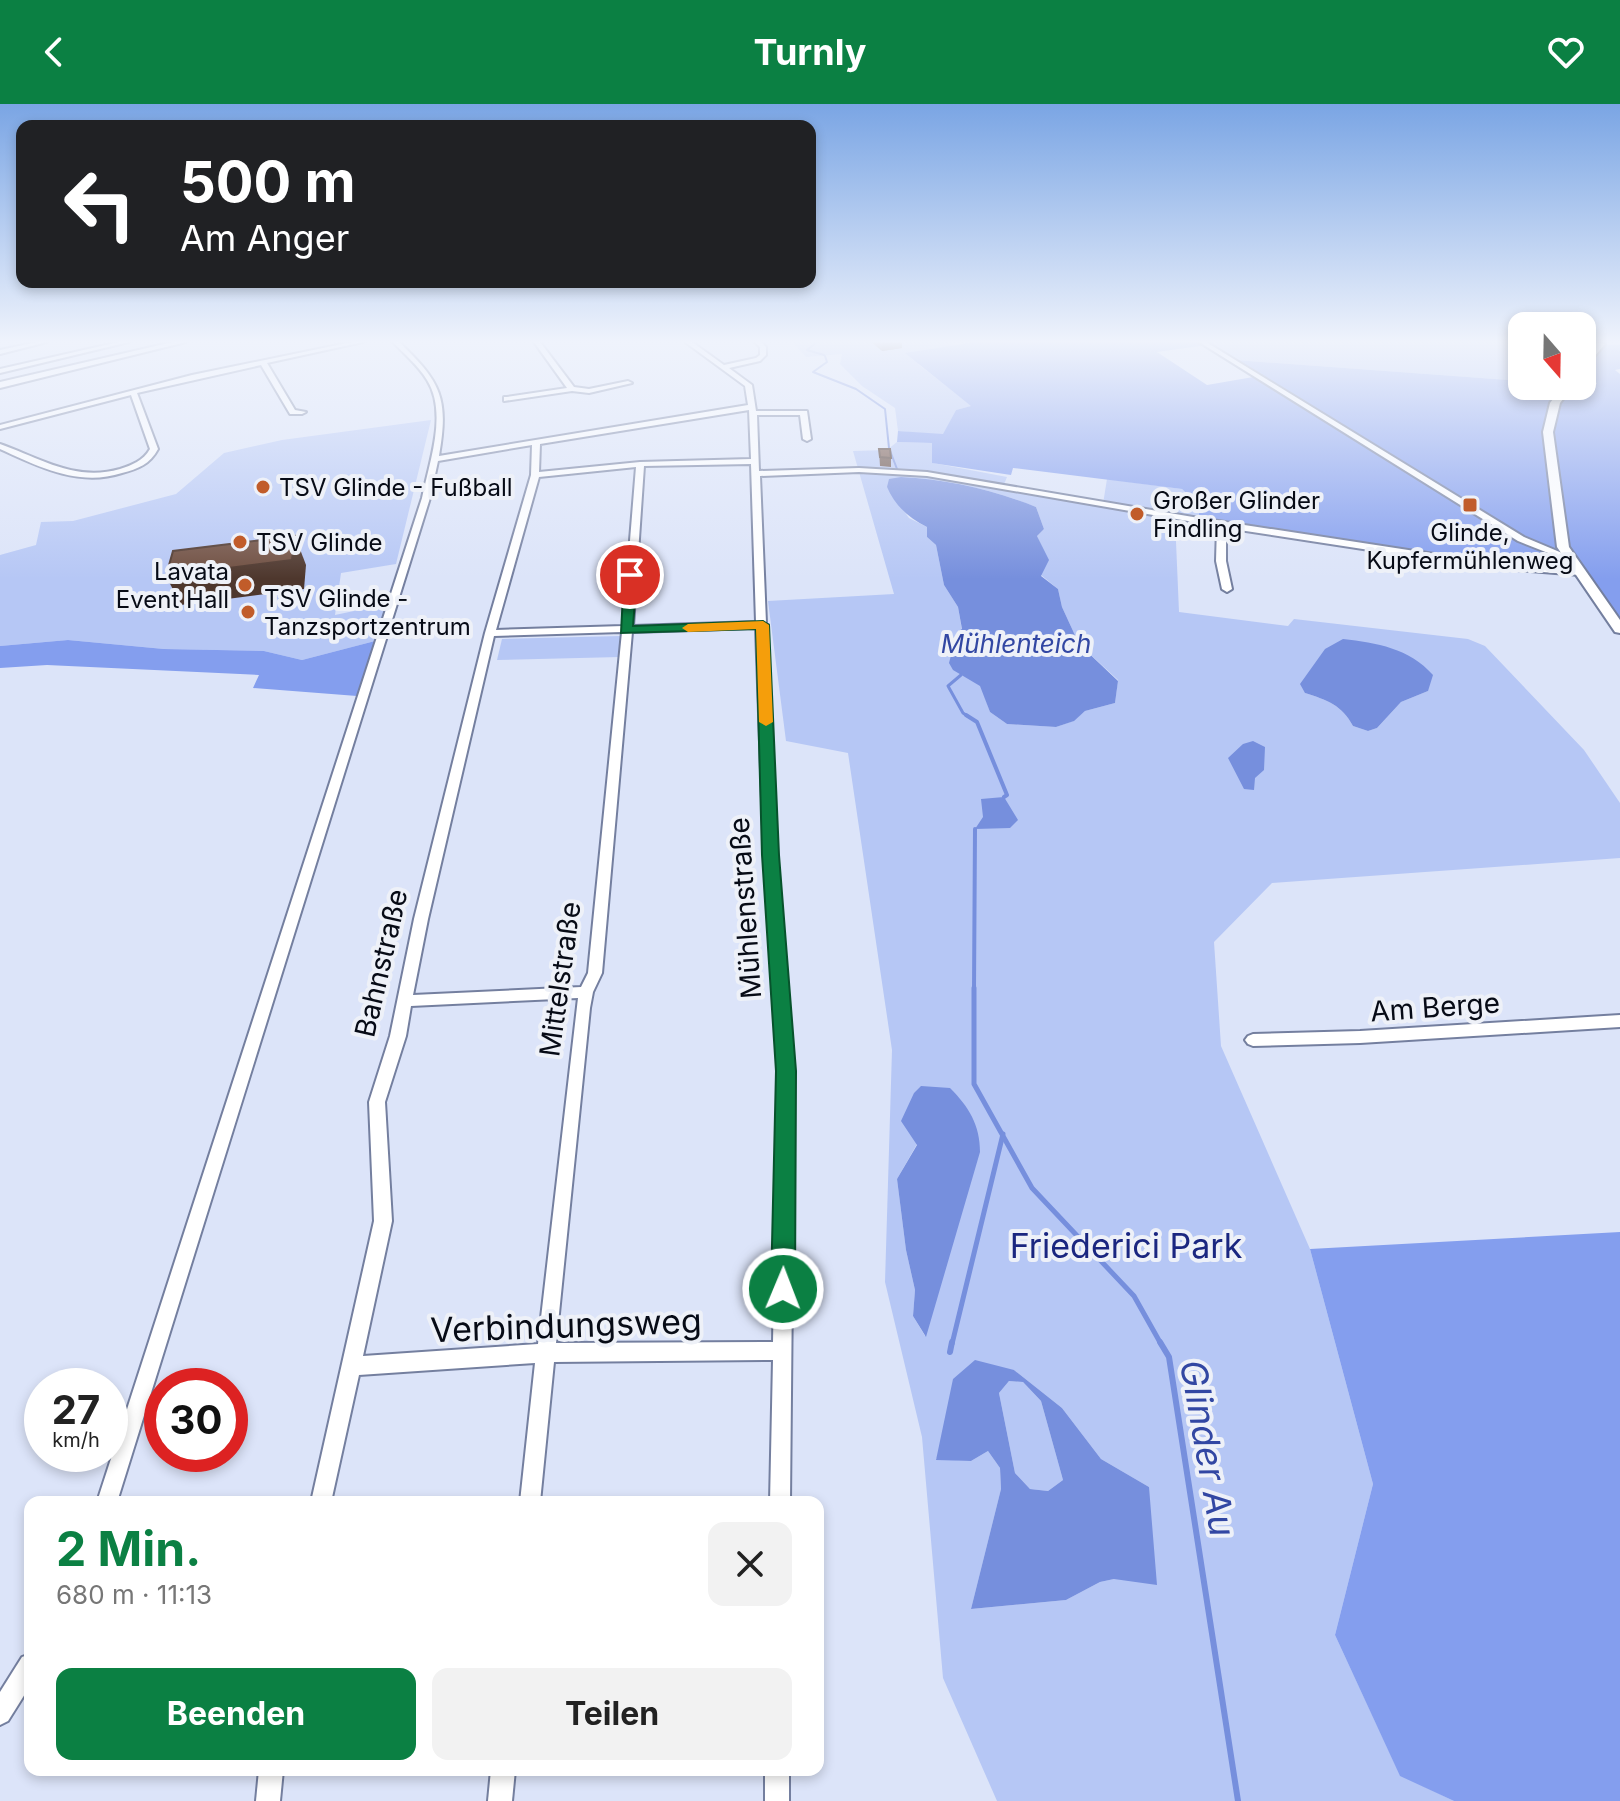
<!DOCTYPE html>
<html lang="de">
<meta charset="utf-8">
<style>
:root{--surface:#fff;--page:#f2f2f2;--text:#222;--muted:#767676;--accent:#0b8043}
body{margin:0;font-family:Inter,sans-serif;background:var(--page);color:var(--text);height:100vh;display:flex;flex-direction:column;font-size:30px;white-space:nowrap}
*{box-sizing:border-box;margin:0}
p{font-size:26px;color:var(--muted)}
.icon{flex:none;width:44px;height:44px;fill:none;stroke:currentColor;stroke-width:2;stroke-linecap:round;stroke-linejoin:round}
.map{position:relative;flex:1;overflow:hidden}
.sheet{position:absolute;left:24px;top:1392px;width:800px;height:280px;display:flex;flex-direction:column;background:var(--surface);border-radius:16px;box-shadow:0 4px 12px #0003}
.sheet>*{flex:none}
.banner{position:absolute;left:16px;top:16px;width:800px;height:168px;border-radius:16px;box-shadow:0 4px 12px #0003;background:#202124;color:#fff;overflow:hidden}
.needle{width:52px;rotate:160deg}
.fabs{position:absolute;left:1508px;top:208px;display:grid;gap:16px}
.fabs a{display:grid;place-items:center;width:88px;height:88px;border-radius:16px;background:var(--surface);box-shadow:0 4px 12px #0003;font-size:40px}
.speed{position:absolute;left:24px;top:1264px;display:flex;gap:16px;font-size:40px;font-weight:700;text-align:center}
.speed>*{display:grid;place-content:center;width:104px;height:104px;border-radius:50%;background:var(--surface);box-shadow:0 4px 12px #0003;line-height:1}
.speed small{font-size:20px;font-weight:400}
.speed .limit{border:12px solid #d22;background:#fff;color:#111}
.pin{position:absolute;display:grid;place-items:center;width:68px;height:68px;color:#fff;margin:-34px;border:4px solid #fff;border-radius:50%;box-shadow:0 2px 8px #0007}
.me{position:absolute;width:88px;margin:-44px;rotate:1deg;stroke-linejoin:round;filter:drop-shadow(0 0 6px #0008)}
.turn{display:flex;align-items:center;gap:28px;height:168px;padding:0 32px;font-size:36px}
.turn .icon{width:104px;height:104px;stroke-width:2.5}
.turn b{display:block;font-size:56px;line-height:68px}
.round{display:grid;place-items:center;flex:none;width:84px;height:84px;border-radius:16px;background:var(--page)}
.head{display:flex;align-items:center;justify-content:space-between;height:136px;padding:0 32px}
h1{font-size:48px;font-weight:700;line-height:60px;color:var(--accent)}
.cta{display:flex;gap:16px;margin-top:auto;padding:16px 32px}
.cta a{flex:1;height:92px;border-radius:16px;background:var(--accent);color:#fff;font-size:32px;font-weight:700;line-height:92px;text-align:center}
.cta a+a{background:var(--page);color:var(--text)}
header{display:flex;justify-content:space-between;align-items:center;height:104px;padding:0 32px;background:var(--accent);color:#fff;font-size:36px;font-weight:700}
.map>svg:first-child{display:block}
</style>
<header><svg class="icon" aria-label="back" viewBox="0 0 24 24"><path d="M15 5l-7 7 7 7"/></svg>Turnly<svg class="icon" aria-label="heart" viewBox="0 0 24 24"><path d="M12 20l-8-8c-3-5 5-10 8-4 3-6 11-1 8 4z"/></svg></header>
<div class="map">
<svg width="1620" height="1697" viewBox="0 0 1620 1697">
<rect width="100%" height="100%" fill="#dce4f9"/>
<g fill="#b6c7f5" fill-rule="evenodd">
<polygon points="792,238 942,238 955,240 976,238 948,244 918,260 972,302 956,306 943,331 898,327 895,304 862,282 840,260 842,250 806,253"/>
<polygon points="1202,238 1522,238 1522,277 1235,256"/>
<polygon points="431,316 396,460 341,469 335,511 387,500 375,537 302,556 264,547 164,545 68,536 0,542 0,451 36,441 41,418 73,417 176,390 224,349 282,336"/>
<path d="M897,338L932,339L933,359L1007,373L1003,383L940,374L1175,414L1179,508L1288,522L1294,515L1468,535L1485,542L1584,646L1620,699V754L1272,779L1214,838L1221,942L1310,1145L1373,1380L1335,1531L1400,1671L1454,1697H997L943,1574L922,1333L885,1178L892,946L848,649L786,637L768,497L894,490L853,347L887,346ZM901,373C946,375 994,386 1036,403L1044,425L1037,432L1042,443L1041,471L1058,485L1062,503L1079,540L1118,576L1115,599L1085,607L1073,617L1056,623L1007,620L990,608L962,526L958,503L944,481L936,441L927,433V423L909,414L887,383ZM1428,587L1401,598L1377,624L1368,627L1353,622C1342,601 1327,596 1305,589ZM917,1040L925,1232L913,1212L915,1186L906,1146L897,1075ZM1014,1266L1062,1304L1101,1355L1149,1383L1114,1475L1100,1478L1066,1496L971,1505L1001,1385L1000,1364L988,1347L971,1357L936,1355Z"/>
<polygon points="1107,375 1182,385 1199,402 1199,415 1103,400"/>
<polygon points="621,532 620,553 497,556 502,535"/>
<polygon points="1009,1277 1023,1278 1041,1297 1063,1376 1048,1387 1030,1385 1015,1369 999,1289"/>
</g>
<g fill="#849eee">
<polygon points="976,238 1201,238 1207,241 1157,248 1207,281 1259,272 1235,256 1522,277 1522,282 1582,281 1594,283 1597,279 1582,275 1582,265 1601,240 1620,241 1620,265 1615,266 1620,270 1620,516 1582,466 1478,456 1199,415 1199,402 1182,385 1013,364 1011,371 932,359 932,339 897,338 898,327 943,330 956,306 971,302 905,249"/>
<polygon points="68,536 164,545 264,547 302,556 375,537 357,592 253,584 259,571 47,561 0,564 0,542"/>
<polygon points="1620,1128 1620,1697 1454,1697 1400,1672 1335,1531 1373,1380 1310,1145"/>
</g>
<g fill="#768fdd" fill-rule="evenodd">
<path d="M901,373C947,375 993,386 1036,403L1044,425L1037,432L1049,456L1041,472L1058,485L1062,503L1079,540L1118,577L1115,599L1085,607L1074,617L1056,623L1007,620L990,608L980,582L953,566L949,559L957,528L962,525L958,503L944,481L936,441L927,433V423C909,414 895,402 887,383L889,375Z"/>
<path d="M1343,535C1377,539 1409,544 1433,571L1428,587L1401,598L1377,624L1368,627L1353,622C1342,601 1327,596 1305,589L1300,580L1325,545Z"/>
<polygon points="1253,637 1265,643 1264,666 1255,674 1254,686 1244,685 1228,654 1243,640"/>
<polygon points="1004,693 1018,716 1010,724 975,725 983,713 981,695"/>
<path d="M921,982L950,984C969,1003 980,1021 980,1048L926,1233L913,1212L915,1186L906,1146L897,1075L917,1041L901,1017L914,989Z"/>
<path d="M975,1256L1014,1266L1062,1304L1101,1355L1149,1383L1157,1481L1114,1475L1100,1478L1066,1496L971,1505L1001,1385L1000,1364L988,1347L971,1357L936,1356L953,1275ZM1009,1277L1023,1278L1041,1297L1063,1376L1048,1387L1030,1385L1015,1369L999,1289Z"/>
</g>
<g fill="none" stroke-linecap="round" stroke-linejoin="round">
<g stroke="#768fdd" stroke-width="2">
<polyline points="817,238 807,246 824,251"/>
<polyline points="825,252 827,258 813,268 856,285 885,305 889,344 897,365"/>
</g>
<polyline stroke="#768fdd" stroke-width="3" points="961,571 948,582 963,609 969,613"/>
<g stroke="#768fdd" stroke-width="4">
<polyline points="966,611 977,618 1007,691 1004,693"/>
<polyline points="974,886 975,725"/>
</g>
<g stroke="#768fdd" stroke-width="5">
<polyline points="974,884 974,980 1032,1084 1134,1192 1161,1240"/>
<polyline points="952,1240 1003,1030"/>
</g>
<g stroke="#768fdd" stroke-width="6">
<polyline points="1160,1238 1169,1253 1238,1697"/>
<polyline points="950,1248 952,1238"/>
</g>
<defs>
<g id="street">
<polygon points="37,238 47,238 0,250 0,246"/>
<polygon points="119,238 129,238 0,269 0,265"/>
<path d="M352,238H363L267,259L295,306L306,308L302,310H290L261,261L137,289L158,345C150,360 138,365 122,369C79,383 39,363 0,345V340C40,354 75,378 120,365C132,361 143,357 150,345L131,291L0,325V321L192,271Z"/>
<path d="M393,238H399C441,278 449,294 439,352L748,301L745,282L685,238H692L724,261L756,254L760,251V243L755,238H761L766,243V251L760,257L729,264L752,281L756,307H807L811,335L807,337L803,335L800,311H757L759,367L859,364L927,368L1199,414L1480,457L1580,465L1585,468L1580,471L1480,463L1226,424V457L1232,485L1227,488L1222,485L1216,457L1217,422L927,372L859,368L760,372L766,519L768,521L766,523L776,751L794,967L790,1398H770L773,1256L554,1258L540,1398H520L535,1259L359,1271L331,1398H311L374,1117L369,998L390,932L414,815L485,529L531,371L532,341L438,357L430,394L117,1398H97L422,394C429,359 448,309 427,276C418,261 404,250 393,238ZM749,306L751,355L640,358L539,368L540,340ZM751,360L756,518L633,522L644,362ZM636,363L623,522L496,526L539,373ZM756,524L764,751L778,967L773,1238L556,1239L590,904L593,888L602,869L632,528ZM622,528L588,869L581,883L413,891L428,815L494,532ZM578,894L538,1240L363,1252L392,1117L385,998L406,932L411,902Z"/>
<polygon points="534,238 540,238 574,283 589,285 628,277 632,279 589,289 572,287 504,297 504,293 507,293 567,284"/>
<polygon points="1199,238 1206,238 1524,433 1574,454 1566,456 1518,437"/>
<polygon points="1620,911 1620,923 1360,939 1253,942 1248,940 1245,936 1248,932 1253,930 1360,927"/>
<polygon points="30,1550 30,1582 8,1617 0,1621 0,1588 22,1553"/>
<polygon points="259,1666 283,1666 280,1697 256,1697"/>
<polygon points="491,1666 515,1666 512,1697 488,1697"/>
<rect x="765" y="1666" width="24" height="31"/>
</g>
<g id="secondary">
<polygon points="173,238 186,238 0,284 0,278"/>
<polygon points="1595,238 1605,240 1582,267 1582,258 1596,240"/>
<polygon points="1563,282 1573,282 1560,299 1553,328 1569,443 1620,516 1620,529 1615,528 1557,443 1543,328 1550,299"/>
</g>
</defs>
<use href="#street" stroke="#747f9f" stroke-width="4"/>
<use href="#secondary" stroke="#747f9f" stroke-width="4"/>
<use href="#street" fill="#fff" fill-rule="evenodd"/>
<use href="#secondary" fill="#fff" fill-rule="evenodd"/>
</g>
<g fill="#5f4337">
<polygon points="871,238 902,238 902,244 882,247"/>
<polygon points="879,345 891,354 891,363 880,362"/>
</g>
<g fill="#4e372d">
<polygon points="883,238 902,238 902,244 882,247"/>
<polygon points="295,432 306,461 304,485 181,501 166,472"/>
</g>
<g fill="#6f4e40" stroke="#4e372d" stroke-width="2">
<polygon points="879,345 890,345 891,354 880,353"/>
<polygon points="295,432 292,456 166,472 173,447"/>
</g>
<linearGradient id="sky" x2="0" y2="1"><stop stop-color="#7aa5e4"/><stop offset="0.5" stop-color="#eff3fc"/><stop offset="1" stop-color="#eff3fc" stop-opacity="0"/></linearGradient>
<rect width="1620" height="475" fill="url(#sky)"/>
<polygon fill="#0b8043" stroke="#07532c" stroke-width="2" points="630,467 637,471 633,522 763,517 769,521 779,751 796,967 795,1185 791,1193 783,1196 775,1193 771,1185 776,967 762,751 756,525 621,529 624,471"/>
<polygon fill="#f59e0b" points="763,517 769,521 773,618 766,622 759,618 756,525 688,528 682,524 688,520"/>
<g fill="#c15c2a" stroke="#eef1f8" stroke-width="3">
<circle cx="263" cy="383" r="8"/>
<rect x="1462" y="393" width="16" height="16" rx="4"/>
<circle cx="1137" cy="410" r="8"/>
<circle cx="240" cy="438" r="8"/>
<circle cx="245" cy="481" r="8"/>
<circle cx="248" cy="508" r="8"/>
</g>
<g text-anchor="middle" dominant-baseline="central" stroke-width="8" stroke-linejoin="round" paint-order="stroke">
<g font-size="24" fill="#070b16" stroke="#eef1f8" text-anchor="start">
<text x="279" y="383">TSV Glinde - Fußball</text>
<text x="1153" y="396">Großer Glinder<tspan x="1153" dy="28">Findling</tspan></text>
<text x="1470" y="428" text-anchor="middle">Glinde,<tspan x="1470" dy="28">Kupfermühlenweg</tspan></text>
<text x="256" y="438">TSV Glinde</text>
<text x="229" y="467" text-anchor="end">Lavata<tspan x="229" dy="28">Event Hall</tspan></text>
<text x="264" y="494">TSV Glinde -<tspan x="264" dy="28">Tanzsportzentrum</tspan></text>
</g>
<g font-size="26" font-style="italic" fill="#3247a3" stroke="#eef1f8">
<text x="1016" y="539">Mühlenteich</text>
</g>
<g font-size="28" fill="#070b16" stroke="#eef1f8">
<text transform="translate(745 804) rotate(-94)">Mühlenstraße</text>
<text transform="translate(381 859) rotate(-77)">Bahnstraße</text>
<text transform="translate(560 875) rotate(-82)">Mittelstraße</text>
<text transform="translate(1435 903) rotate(-4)">Am Berge</text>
</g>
<g font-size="34" fill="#1a2680" stroke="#eef1f8">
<text x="1126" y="1141">Friederici Park</text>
</g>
<g font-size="34" fill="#070b16" stroke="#eef1f8">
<text transform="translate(566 1221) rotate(-2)">Verbindungsweg</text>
</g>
<g font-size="36" font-style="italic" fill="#3247a3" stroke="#eef1f8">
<text transform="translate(1208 1344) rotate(80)">Glinder Au</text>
</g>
</g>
</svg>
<div class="fabs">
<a><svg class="needle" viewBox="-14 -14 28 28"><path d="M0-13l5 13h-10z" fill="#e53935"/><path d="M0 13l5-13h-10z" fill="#767676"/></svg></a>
</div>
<div class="speed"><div>27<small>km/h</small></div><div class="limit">30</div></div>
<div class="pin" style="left:630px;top:471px;background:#d93025"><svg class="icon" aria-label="arrive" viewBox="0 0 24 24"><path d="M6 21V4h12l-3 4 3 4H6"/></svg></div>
<svg class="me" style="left:783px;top:1185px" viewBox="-20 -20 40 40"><circle r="17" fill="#0b8043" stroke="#fff" stroke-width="3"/><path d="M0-11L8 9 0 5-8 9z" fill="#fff"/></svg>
<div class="banner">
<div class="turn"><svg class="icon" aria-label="left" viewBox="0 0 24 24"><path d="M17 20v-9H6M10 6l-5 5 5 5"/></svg><div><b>500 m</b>Am Anger</div></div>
</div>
<section class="sheet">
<div class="head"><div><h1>2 Min.</h1><p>680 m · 11:13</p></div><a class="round"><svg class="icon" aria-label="close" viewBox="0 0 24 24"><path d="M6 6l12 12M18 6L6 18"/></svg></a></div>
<div class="cta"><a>Beenden</a><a>Teilen</a></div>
</section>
</div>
